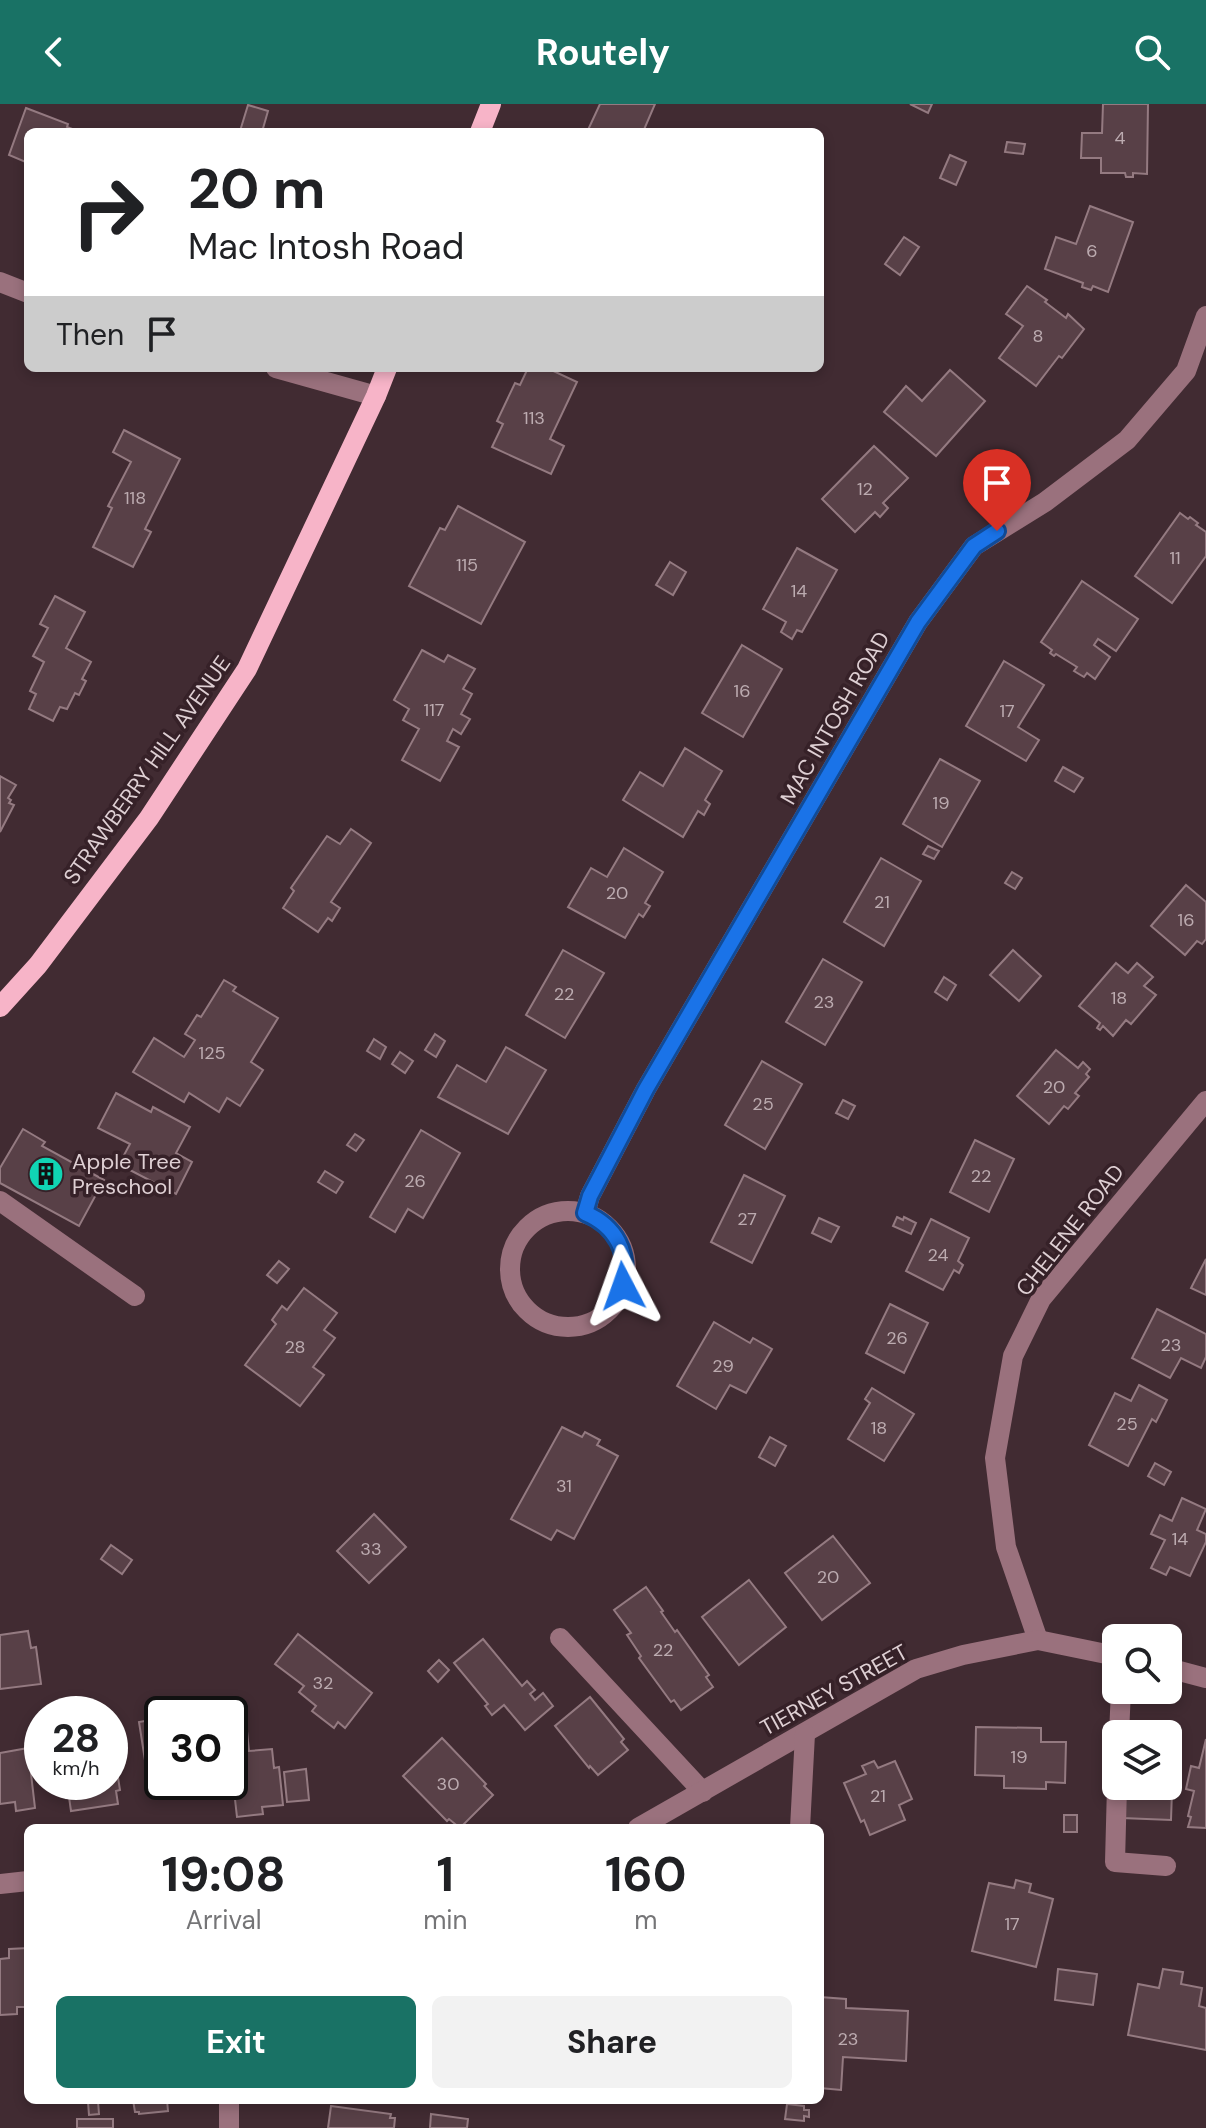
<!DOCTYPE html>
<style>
:root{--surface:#fff;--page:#f2f2f2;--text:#202124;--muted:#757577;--accent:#197265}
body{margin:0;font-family:"DM Sans",sans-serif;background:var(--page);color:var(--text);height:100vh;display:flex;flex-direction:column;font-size:30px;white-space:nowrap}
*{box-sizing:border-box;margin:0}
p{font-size:26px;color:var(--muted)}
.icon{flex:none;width:44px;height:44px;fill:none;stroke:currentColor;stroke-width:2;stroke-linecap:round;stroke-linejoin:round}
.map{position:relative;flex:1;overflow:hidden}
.drawer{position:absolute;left:24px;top:1720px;width:800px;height:280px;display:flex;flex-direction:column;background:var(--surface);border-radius:12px;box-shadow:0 4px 12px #0003}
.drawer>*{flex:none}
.top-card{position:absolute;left:24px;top:24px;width:800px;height:244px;border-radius:12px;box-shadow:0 4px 12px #0003;background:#fff;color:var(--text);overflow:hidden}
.fabs{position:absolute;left:1102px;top:1520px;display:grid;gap:16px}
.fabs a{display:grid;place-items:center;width:80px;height:80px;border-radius:12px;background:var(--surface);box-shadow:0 4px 12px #0003;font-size:40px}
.speed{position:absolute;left:24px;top:1592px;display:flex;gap:16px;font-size:40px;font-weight:700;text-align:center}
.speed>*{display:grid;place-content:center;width:104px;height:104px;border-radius:50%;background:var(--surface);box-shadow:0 4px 12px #0003;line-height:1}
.speed small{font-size:20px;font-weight:400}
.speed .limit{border:4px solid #111;border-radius:12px;background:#fff;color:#111}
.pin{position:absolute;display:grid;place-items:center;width:68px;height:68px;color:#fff;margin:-82px -34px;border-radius:50% 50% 50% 0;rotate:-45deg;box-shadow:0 0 8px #0007}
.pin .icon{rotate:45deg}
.me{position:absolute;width:88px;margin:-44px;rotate:356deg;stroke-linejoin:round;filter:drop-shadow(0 0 6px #0008)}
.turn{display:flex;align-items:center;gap:28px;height:168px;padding:0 32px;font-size:36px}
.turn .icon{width:104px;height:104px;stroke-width:2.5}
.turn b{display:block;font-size:56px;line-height:68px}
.then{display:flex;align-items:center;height:76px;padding:0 32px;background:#0003;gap:16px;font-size:30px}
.eta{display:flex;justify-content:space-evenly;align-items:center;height:136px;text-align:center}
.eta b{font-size:48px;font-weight:700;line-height:56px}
.primary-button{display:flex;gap:16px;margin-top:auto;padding:16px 32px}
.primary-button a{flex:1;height:92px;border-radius:12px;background:var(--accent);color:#fff;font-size:32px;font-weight:700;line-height:92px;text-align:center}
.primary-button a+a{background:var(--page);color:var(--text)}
header{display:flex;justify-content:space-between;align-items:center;height:104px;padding:0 32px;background:var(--accent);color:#fff;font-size:36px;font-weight:700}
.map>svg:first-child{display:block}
</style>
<header><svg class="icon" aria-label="back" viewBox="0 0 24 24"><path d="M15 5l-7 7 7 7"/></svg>Routely<svg class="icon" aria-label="search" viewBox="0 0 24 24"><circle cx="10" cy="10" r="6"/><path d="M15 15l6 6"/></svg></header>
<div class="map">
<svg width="1206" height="2024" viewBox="0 0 1206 2024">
<rect width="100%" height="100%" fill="#412b32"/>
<g fill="#584047" stroke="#947a81" stroke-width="2">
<polygon points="600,0 655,0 643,28 587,28"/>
<polygon points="910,0 932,0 928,9"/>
<polygon points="1103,0 1148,0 1147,70 1133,69 1133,73 1126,73 1125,69 1101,69 1101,54 1081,54 1082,29 1102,29"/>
<polygon points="248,1 268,7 262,28 240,27"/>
<polygon points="26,4 68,20 67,23 80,28 28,28 28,59 9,51"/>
<polygon points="1007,38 1025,40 1023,50 1005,48"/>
<polygon points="950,51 966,58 956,81 940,74"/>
<polygon points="1090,102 1133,118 1108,188 1093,182 1091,186 1082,183 1083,179 1045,165 1056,133 1076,140"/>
<polygon points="904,133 919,143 900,171 885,160"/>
<polygon points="1027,182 1047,196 1045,198 1066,214 1068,210 1084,225 1062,254 1059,252 1036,282 999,254 1023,222 1006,210"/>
<polygon points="528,264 547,264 577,278 550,335 564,342 551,370 492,343 503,320 497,317 515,279 520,281"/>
<polygon points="950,266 985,297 936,352 884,308 906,282 922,297"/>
<polygon points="124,326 180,355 145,425 151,428 133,463 93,443 112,404 108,402 131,358 113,348"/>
<polygon points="874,342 908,374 883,399 888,404 880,413 875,408 855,428 822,395"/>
<polygon points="458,402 525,438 481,520 409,482 440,424 445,426"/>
<polygon points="1180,409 1188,415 1190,413 1198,419 1196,421 1206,428 1206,452 1172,499 1135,472"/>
<polygon points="797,444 837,466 802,528 797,526 792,535 781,528 786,518 763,505"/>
<polygon points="670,458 686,468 673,491 656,481"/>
<polygon points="1082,477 1138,515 1116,547 1098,535 1094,541 1110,553 1095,575 1087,569 1084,573 1074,567 1077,563 1056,550 1054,552 1050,549 1052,546 1041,538"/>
<polygon points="55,492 85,508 66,544 91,558 82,575 86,577 79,591 75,589 67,605 60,603 53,617 29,605 36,590 30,587 44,558 33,552 48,524 40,520"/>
<polygon points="742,541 782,565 743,633 702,609"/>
<polygon points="422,546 444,558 448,551 475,565 463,585 472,590 461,610 470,615 461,630 453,625 447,637 459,643 440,677 402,656 419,625 403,616 409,605 394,596"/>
<polygon points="1004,557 1044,581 1018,623 1039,636 1026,657 966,622"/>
<polygon points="685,644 722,667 705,696 710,700 704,711 698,707 683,733 623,696 640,668 663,682"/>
<polygon points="940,655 980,677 942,743 903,720"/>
<polygon points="1063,663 1083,674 1074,688 1055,677"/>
<polygon points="0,672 16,681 8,694 11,696 9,699 14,701 0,728"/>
<polygon points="351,725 371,739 331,798 340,804 332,817 328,814 318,828 283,804 294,787 291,784 327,732 340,740"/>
<polygon points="928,742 939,747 934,755 923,750"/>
<polygon points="624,744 663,768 645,799 650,802 643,813 639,810 625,834 568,803 591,764 607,773"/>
<polygon points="881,754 921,777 884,842 844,818"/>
<polygon points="1012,768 1022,774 1015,785 1005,779"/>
<polygon points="1186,781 1206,798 1206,835 1202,840 1197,837 1185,851 1151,822"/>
<polygon points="563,846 604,869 565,934 526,911"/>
<polygon points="1013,846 1041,872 1019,897 990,871"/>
<polygon points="823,855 862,878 825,941 786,918"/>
<polygon points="1116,859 1128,869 1137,859 1153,873 1144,882 1156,891 1131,920 1126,916 1113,932 1103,922 1100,926 1097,924 1100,919 1079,902"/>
<polygon points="944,873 956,881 947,896 935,888"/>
<polygon points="224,876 236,883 233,887 278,914 251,958 263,966 240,1002 227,994 219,1008 189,989 184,998 133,968 154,934 184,953 195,936 185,930 197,911 201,913"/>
<polygon points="435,930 445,937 436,953 425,946"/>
<polygon points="374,935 386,943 380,955 367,947"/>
<polygon points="506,943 546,966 508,1030 438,993 457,961 486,978"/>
<polygon points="1056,946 1078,964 1083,958 1090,965 1086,970 1089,973 1075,989 1079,992 1068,1005 1064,1002 1049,1020 1017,992"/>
<polygon points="400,948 413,957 405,969 392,960"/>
<polygon points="762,957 802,980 765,1045 725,1021"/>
<polygon points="116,989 151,1008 153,1003 190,1023 176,1049 192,1058 176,1090 126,1064 131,1055 124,1051 130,1040 98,1024"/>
<polygon points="843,996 855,1002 848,1015 836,1009"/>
<polygon points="23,1025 45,1038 42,1042 104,1076 79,1122 0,1079 0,1064"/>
<polygon points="421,1026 460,1049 423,1114 408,1105 395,1128 370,1113"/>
<polygon points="355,1030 364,1036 356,1047 347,1041"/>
<polygon points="975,1036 1014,1055 989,1108 950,1088"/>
<polygon points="325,1067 343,1078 336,1089 318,1078"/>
<polygon points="744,1071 785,1092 752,1159 711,1138"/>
<polygon points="897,1113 903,1116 904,1113 916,1119 911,1130 893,1122"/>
<polygon points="819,1114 839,1123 831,1138 812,1129"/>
<polygon points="931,1115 969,1134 958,1157 963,1161 959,1169 954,1166 943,1186 906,1167"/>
<polygon points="1206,1155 1206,1191 1191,1184"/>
<polygon points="279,1157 289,1165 277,1179 267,1171"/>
<polygon points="304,1184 337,1209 324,1226 335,1234 313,1263 324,1271 300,1302 245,1261 276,1220 272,1216 282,1202 287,1206"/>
<polygon points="890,1200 928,1219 904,1269 866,1249"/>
<polygon points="1157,1205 1206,1230 1206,1253 1201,1264 1181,1254 1170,1274 1132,1254"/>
<polygon points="714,1218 750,1239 753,1234 772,1245 746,1289 730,1281 716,1305 677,1282"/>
<polygon points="1139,1281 1167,1296 1156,1318 1152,1315 1128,1362 1089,1341 1115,1289 1131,1297"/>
<polygon points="872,1284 914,1310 884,1357 848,1335 870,1299 865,1295"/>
<polygon points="562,1323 582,1333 585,1328 600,1336 597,1341 618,1352 574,1435 557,1426 551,1436 511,1415"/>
<polygon points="770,1333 786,1342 775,1362 759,1353"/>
<polygon points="1155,1359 1171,1368 1164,1381 1148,1372"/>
<polygon points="1182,1394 1206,1405 1197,1426 1206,1430 1206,1438 1190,1472 1170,1463 1166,1471 1151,1464 1165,1436 1151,1430 1160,1411 1172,1417"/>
<polygon points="374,1410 406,1443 369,1479 337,1447"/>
<polygon points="833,1432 870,1479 822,1516 785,1469"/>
<polygon points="111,1441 132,1456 122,1470 101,1455"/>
<polygon points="749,1476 786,1523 739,1561 702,1513"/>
<polygon points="646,1483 663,1507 661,1508 675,1528 677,1526 709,1571 706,1573 713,1583 681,1606 674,1596 671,1598 639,1554 641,1552 627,1531 631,1529 614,1506"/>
<polygon points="28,1527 31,1544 36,1543 41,1580 0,1585 0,1531"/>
<polygon points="298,1530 372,1589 345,1624 338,1618 334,1624 312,1607 316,1602 299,1588 304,1582 275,1560"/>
<polygon points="483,1535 522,1582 527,1577 535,1586 530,1590 535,1596 543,1589 553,1602 525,1626 504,1601 492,1611 485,1602 488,1600 454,1559"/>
<polygon points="439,1556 449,1566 438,1578 428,1567"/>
<polygon points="590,1593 624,1635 621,1638 628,1646 598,1671 590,1662 589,1664 555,1622"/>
<polygon points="162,1614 162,1678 175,1678 149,1682 139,1618"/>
<polygon points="110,1623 110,1625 120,1623 122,1640 117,1642 120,1661 116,1661 120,1686 116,1687 118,1700 71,1707 69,1693 66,1694 64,1678 110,1678"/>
<polygon points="976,1623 1041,1624 1041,1638 1066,1638 1065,1679 1046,1678 1046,1685 1004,1684 1004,1672 975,1671"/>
<polygon points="247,1627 249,1647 272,1645 274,1664 279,1663 283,1701 262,1703 263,1710 237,1713 230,1651 230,1628"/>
<polygon points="1125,1628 1174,1630 1171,1716 1122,1714 1123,1682 1168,1682 1168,1630 1125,1630"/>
<polygon points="442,1634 486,1680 484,1682 493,1691 460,1724 449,1715 447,1717 403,1672"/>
<polygon points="1206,1635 1206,1724 1188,1723 1191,1713 1188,1712 1194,1687 1186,1685 1191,1662 1199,1664"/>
<polygon points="28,1644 35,1704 16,1707 15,1698 0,1700 0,1649"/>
<polygon points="874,1657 878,1664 895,1657 912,1695 899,1701 905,1716 870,1731 864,1716 861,1718 844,1679 866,1670 862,1662"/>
<polygon points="306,1665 309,1696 287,1698 284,1668"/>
<polygon points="182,1678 197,1678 198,1685 184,1687"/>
<rect x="1064" y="1711" width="13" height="17"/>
<polygon points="1016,1776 1031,1780 1029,1788 1053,1795 1036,1863 972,1847 989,1779 1014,1784"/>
<polygon points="28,1844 28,1903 17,1903 17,1910 0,1911 0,1855 9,1854 9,1845"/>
<polygon points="1058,1865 1097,1870 1093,1901 1055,1896"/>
<polygon points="1163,1865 1183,1868 1181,1880 1202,1884 1199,1902 1206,1904 1206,1946 1128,1931 1138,1880 1159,1884"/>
<polygon points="820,1893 846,1895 846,1904 908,1907 906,1957 843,1953 841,1986 820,1984"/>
<polygon points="133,1996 167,1996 168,2007 139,2010 139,2008 135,2008"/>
<polygon points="98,1997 99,2010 89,2011 88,1998"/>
<polygon points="787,2000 804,2002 804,2006 809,2006 809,2013 804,2012 804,2017 785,2015"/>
<polygon points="331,2002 391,2010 390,2014 395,2014 394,2024 328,2024"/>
<polygon points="431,2010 468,2015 467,2024 430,2024"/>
<rect x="77" y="2015" width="36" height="9"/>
</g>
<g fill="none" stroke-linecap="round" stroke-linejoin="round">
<g stroke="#9a717d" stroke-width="20">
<polyline points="0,178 28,189"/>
<polyline points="276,264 376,292"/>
<polyline points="0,1097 135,1192"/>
<circle cx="568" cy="1165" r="58"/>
<polyline points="585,1109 590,1092 646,985 918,518 974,442 1045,398 1127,336 1186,267 1206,212"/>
<polyline points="560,1534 703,1688"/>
<polyline points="1038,1536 1006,1443 995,1354 1013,1252 1041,1195 1206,997"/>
<polyline points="1168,1564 1206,1574"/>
<polyline points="1119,1630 1121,1586"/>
<polyline points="1117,1682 1115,1758 1166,1762"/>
<polyline points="638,1724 916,1565 963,1551 1038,1536 1116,1552"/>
<polyline points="800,1724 805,1630"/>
<polyline points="0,1780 28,1777"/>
<polyline points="229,1996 229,2024"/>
</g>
<g stroke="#f7b4c8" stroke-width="20">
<polyline points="480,28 491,0"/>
<polyline points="0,903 38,861 149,714 247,565 376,292 387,264"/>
</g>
</g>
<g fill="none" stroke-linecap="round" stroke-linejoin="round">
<defs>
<path id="route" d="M623,1182C630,1149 616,1122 585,1109L590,1092L646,985L918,518L974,442L997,427"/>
</defs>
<use href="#route" stroke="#114b97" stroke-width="20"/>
<use href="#route" stroke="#1a73e8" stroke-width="14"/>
</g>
<defs>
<symbol id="building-disc" viewBox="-11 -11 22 22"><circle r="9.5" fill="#10d5b4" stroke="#362128"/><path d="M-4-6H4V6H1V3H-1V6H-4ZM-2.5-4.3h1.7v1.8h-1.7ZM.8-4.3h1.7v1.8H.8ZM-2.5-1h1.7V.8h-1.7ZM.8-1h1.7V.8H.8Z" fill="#111"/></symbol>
</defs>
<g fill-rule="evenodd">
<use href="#building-disc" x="26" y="1050" width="40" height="40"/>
</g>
<g text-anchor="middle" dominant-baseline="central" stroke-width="7" stroke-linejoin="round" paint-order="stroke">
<g font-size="18" fill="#bcabb0">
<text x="1120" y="34">4</text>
<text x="1092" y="147">6</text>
<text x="1038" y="232">8</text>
<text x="534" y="314">113</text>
<text x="865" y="385">12</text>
<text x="135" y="394">118</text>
<text x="1175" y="454">11</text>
<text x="467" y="461">115</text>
<text x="799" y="487">14</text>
<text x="742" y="587">16</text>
<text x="434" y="606">117</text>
<text x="1007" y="607">17</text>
<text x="941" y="699">19</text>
<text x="617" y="789">20</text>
<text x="882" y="798">21</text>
<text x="1186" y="816">16</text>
<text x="564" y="890">22</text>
<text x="1119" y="894">18</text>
<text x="824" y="898">23</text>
<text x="212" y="949">125</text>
<text x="1054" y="983">20</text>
<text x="763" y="1000">25</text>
<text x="981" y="1072">22</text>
<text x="415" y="1077">26</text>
<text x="747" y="1115">27</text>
<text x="938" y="1151">24</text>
<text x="897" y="1234">26</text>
<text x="1171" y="1241">23</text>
<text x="295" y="1243">28</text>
<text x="723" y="1262">29</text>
<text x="1127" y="1320">25</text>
<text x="879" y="1324">18</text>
<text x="564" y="1382">31</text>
<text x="1180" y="1435">14</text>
<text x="371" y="1445">33</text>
<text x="828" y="1473">20</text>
<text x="663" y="1546">22</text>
<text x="323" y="1579">32</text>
<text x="1019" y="1653">19</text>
<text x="448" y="1680">30</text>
<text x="878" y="1692">21</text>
<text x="1012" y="1820">17</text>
<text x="848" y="1935">23</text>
</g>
<g font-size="22" fill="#decfd3" stroke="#362128">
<text transform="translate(835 614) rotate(-60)">MAC INTOSH ROAD</text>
<text transform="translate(147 666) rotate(-55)">STRAWBERRY HILL AVENUE</text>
<text transform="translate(1070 1126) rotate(-52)">CHELENE ROAD</text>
<text transform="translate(834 1586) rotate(-29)">TIERNEY STREET</text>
</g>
<g font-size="22" fill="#decfd3" stroke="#362128" text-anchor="start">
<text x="72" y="1057">Apple Tree<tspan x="72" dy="25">Preschool</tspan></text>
</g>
</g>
</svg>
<div class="fabs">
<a><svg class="icon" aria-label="search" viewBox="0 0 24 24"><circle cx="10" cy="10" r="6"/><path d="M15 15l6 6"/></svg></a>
<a><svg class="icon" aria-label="layers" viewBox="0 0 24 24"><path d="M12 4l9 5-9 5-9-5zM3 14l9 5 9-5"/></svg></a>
</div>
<div class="speed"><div>28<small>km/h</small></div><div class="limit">30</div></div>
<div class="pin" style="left:997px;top:427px;background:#d93025"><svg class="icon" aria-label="arrive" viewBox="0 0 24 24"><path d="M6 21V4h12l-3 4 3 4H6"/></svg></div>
<svg class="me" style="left:623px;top:1182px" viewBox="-20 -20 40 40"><path d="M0-17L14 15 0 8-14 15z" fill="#1a73e8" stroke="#fff" stroke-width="4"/></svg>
<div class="top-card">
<div class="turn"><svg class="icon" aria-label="right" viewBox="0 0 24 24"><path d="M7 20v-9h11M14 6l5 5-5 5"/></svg><div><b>20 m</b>Mac Intosh Road</div></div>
<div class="then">Then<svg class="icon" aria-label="arrive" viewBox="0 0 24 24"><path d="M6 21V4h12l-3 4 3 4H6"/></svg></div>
</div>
<section class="drawer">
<div class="eta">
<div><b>19:08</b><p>Arrival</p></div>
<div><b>1</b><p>min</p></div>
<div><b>160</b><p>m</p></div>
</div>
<div class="primary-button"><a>Exit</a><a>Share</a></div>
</section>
</div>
